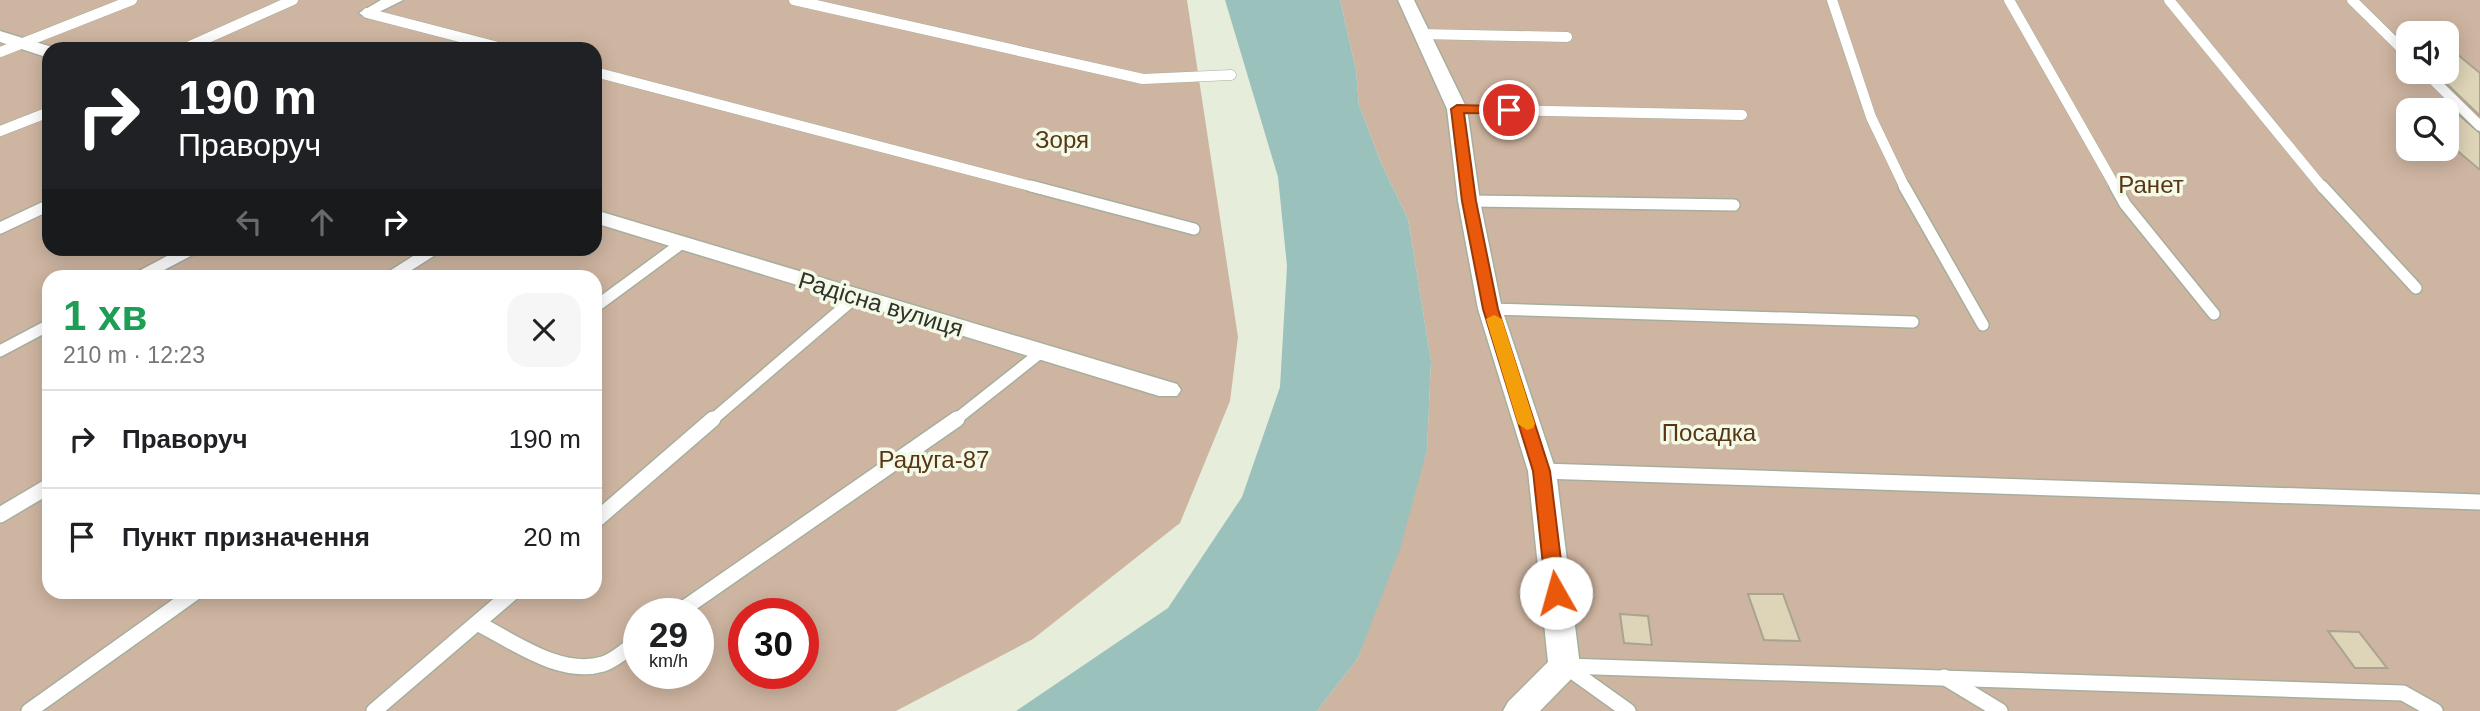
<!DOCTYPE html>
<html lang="uk">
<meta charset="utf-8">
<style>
:root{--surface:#fff;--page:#f6f6f6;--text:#202124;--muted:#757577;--line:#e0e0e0}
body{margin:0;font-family:Helvetica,sans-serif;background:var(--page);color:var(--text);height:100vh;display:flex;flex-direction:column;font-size:26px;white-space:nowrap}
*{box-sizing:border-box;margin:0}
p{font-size:23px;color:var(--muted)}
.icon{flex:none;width:38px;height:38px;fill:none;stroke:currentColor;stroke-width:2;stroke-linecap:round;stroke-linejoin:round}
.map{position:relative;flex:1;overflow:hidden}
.side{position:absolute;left:42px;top:270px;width:560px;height:329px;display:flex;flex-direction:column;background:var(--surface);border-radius:21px;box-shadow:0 4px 18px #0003}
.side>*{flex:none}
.banner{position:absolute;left:42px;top:42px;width:560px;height:214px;border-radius:21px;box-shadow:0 4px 18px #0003;background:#202124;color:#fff;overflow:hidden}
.tools{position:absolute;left:2396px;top:21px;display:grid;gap:14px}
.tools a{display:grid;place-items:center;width:63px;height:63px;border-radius:14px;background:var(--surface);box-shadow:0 4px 18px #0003;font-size:35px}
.speed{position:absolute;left:623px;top:598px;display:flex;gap:14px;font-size:35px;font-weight:700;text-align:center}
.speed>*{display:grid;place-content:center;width:91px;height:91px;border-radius:50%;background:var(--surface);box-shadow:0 4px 18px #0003;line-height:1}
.speed small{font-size:18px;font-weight:400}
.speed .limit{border:10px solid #d22;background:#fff;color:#111}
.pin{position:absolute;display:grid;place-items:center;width:60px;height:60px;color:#fff;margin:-30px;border:4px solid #fff;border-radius:50%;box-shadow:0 2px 7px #0007}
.me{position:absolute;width:77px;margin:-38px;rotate:353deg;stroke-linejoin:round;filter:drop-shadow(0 0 5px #0008)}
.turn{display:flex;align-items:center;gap:24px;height:147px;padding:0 21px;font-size:32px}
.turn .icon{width:91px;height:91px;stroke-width:2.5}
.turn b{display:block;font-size:49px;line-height:60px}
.lanes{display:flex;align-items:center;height:66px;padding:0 21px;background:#0003;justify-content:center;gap:35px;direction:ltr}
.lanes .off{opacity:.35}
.round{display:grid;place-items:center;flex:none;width:74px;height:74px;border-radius:21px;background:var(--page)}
.summary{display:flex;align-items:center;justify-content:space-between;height:119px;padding:0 21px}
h1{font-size:42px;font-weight:700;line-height:52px;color:#1e9e55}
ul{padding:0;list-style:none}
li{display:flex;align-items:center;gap:21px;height:98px;padding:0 21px;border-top:2px solid var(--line)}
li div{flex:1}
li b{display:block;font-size:26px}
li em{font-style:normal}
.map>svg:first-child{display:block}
</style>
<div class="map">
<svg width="2480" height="711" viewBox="0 0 2480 711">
<rect width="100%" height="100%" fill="#e6eddb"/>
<g fill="#ceb5a1" fill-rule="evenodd">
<path d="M0,0H1187L1238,337L1230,401L1180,523L1033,639L896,711H0ZM49,49H595V248H49ZM49,276H595V592H49ZM639,614H698V674H639ZM744,614H803V674H744Z"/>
<path d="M1340,0H2480V711H1317L1358,658L1427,450L1431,361L1408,219L1381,163L1359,105L1356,70ZM2408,33H2446V72H2408ZM2408,110H2446V149H2408Z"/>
</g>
<polygon fill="#9bc1bd" points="1225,0 1340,0 1356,70 1359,105 1381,163 1408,219 1431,361 1427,450 1400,549 1358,658 1317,711 1016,711 1168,608 1242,497 1280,387 1287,266 1278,177"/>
<g fill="#ded4b7" stroke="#a9a492" stroke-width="2">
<polygon points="2446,45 2480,73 2480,116 2446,83"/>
<polygon points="2446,104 2480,133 2480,170 2446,141"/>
<polygon points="1748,594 1783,594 1800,641 1764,640"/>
<polygon points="1620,614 1648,616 1652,645 1624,643"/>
<polygon points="2328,631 2359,632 2387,668 2355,668"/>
</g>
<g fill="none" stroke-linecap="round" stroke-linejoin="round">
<defs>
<g id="lane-far2">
<polyline points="794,0 1143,79 1231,75"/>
<polyline points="1832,0 1871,117 1905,188"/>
<polyline points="2009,0 2116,188"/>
<polyline points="2169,0 2323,188"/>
<polyline points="2352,0 2408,55"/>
<polyline points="367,13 506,49"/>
<polyline points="1420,34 1567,37"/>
<polyline points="183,49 293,0"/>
<polyline points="0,52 132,0"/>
<polyline points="595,72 1038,188"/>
<polyline points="2425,72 2480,126"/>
<polyline points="1457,109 1742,115"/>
<polyline points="0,131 49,112"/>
</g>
<g id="lane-far1">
<polyline points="1031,186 1194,229"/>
<polyline points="1904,186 1983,325"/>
<polyline points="2115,186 2125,204 2214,314"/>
<polyline points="2322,186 2416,288"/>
<polyline points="1469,201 1734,205"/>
<polyline points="0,228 49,205"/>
<polyline points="141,276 194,248"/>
<polyline points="392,276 436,248"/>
<polyline points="595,307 682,243"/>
<polyline points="1490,309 1913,322"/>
<polyline points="0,351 49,325"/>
<polyline points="711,421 857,296"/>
<polyline points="954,421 1040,353"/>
</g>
<g id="lane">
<polyline points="1542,471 2480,502"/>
<polyline points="0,515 49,486"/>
<polyline points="595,521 713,419"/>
<polyline points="676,614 957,419"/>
<path d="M477,623C513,641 560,677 603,664C616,660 628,648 639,640"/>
<polyline points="1565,666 2403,693 2435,711"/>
<polyline points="1565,666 1628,711"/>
<polyline points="1944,677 2000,711"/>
<polyline points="29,711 196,592"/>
<polyline points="374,711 513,592"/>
</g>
<g id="street">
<polygon points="381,0 403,0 367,18 359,13"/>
<polygon points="1398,0 1414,0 1467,109 1480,201 1502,309 1556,471 1580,666 1575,675 1540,711 1503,711 1508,702 1548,662 1528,471 1478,309 1458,201 1447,109"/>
<polygon points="0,31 55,48 56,49 49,49 49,57 43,56 0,42"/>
<polygon points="595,210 1177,384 1181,390 1177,396 1159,396 595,223"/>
</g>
</defs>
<use href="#lane-far2" stroke="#a7ae9d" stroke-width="11"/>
<use href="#lane-far1" stroke="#a7ae9d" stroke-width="14"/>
<use href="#lane" stroke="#a7ae9d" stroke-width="18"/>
<use href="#street" stroke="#a7ae9d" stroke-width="3"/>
<use href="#lane-far2" stroke="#fff" stroke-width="10"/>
<use href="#lane-far1" stroke="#fff" stroke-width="11"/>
<use href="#lane" stroke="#fff" stroke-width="15"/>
<use href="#street" fill="#fff" fill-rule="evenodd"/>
</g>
<polygon fill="#ea580c" stroke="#983908" stroke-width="2" points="1457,105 1509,106 1515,110 1509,114 1464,113 1476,201 1498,309 1550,471 1565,593 1556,600 1546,593 1533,471 1483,309 1462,201 1451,109"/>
<polygon fill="#f59e0b" points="1494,315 1502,319 1535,424 1533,428 1527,430 1518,424 1486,319"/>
<g text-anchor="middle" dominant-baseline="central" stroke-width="7" stroke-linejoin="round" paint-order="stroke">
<g font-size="24" fill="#593513" stroke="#f3fbe8">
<text x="1062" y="139">Зоря</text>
<text x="2151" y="184">Ранет</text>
<text x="1709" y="432">Посадка</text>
<text x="934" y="459">Радуга-87</text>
</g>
<g font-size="24" fill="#30322b" stroke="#f3fbe8">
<text transform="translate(881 304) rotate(17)">Радісна вулиця</text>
</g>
</g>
</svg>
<div class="tools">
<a><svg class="icon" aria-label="sound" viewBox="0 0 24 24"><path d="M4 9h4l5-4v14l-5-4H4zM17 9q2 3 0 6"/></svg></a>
<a><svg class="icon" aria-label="search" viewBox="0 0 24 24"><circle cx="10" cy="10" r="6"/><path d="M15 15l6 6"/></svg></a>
</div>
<div class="speed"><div>29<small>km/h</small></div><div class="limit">30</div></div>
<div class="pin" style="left:1509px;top:110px;background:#d93025"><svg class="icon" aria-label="arrive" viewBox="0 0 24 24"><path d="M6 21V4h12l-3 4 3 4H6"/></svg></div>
<svg class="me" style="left:1556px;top:593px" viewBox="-20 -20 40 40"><circle r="19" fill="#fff"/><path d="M0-13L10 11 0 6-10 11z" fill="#ea580c"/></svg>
<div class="banner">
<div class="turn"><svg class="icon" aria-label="right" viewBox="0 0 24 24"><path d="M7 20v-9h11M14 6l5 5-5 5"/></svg><div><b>190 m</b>Праворуч</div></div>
<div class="lanes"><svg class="icon off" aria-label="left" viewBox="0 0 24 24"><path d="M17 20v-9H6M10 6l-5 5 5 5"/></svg><svg class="icon off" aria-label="ahead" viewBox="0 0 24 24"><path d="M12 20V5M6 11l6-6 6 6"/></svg><svg class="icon" aria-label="right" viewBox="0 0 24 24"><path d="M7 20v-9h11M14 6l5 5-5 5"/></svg></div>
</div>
<section class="side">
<div class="summary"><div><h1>1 хв</h1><p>210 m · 12:23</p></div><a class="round"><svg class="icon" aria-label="close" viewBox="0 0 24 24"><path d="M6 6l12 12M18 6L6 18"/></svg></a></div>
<ul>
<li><svg class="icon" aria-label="right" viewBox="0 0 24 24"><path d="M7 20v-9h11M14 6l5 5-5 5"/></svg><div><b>Праворуч</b></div><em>190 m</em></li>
<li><svg class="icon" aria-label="arrive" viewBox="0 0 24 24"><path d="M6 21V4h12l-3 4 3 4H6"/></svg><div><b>Пункт призначення</b></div><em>20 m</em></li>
</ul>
</section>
</div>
